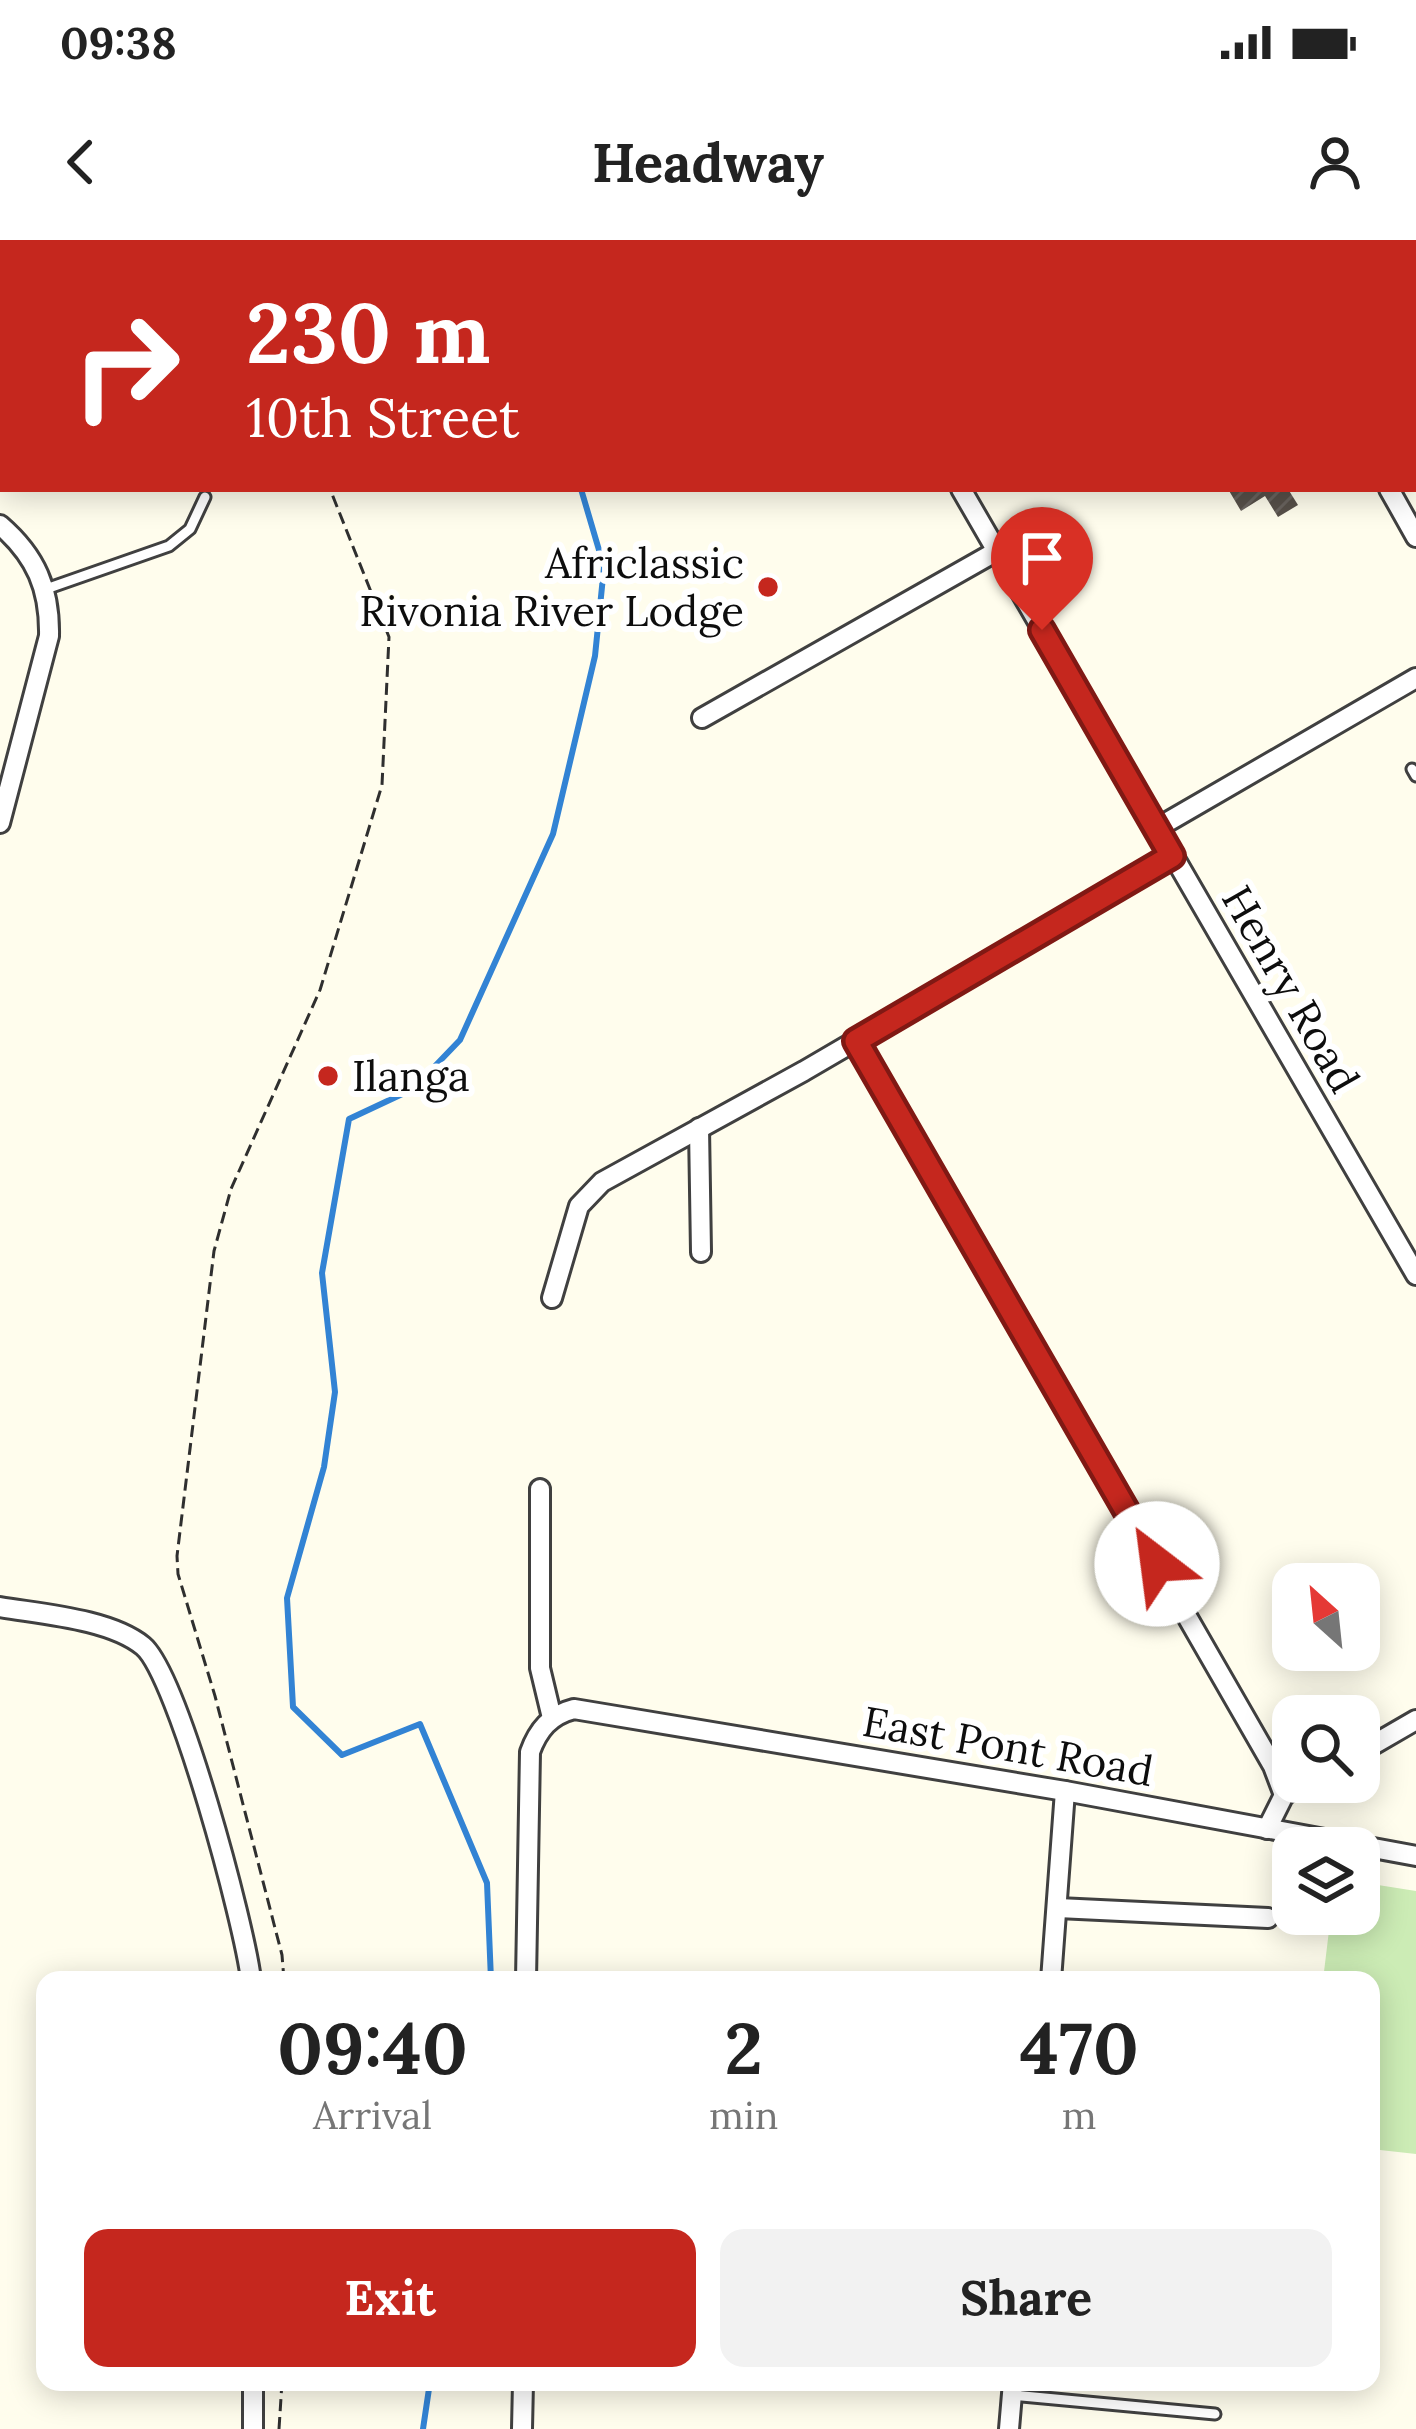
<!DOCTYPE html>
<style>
:root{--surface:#fff;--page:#f2f2f2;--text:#222;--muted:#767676;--accent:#c5271e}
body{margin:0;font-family:Lora,serif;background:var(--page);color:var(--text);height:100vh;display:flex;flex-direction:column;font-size:45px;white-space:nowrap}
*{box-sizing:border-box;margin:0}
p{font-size:39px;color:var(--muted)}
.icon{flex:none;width:66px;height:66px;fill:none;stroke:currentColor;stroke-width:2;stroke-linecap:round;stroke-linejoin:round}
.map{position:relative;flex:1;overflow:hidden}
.side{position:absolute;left:36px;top:1731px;width:1344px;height:420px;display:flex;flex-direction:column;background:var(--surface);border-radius:24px;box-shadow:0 6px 30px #0003}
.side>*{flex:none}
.guide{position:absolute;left:0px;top:0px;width:1416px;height:252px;box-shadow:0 6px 30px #0003;background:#c5271e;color:#fff;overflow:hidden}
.needle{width:78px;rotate:333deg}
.controls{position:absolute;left:1272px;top:1323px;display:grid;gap:24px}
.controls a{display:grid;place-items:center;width:108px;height:108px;border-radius:24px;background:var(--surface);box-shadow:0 6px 30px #0003;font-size:60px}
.pin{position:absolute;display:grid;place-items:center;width:102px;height:102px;color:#fff;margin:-123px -51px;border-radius:50% 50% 50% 0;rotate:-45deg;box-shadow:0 0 12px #0007}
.pin .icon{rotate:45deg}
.me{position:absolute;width:132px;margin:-66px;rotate:330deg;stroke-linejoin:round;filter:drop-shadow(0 0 9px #0008)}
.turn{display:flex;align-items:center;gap:42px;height:252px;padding:0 48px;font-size:54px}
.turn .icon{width:156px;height:156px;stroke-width:2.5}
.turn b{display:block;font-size:84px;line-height:102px}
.eta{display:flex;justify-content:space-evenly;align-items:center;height:204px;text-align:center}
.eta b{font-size:72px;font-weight:700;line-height:84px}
.button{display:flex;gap:24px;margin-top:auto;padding:24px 48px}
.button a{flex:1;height:138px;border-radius:24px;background:var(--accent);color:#fff;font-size:48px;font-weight:700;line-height:138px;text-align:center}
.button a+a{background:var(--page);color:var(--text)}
.status{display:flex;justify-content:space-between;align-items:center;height:84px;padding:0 60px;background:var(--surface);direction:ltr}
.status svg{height:33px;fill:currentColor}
header{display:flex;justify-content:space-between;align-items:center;height:156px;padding:0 48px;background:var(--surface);font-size:54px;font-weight:700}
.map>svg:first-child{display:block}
</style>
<div class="status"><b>09:38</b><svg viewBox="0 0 49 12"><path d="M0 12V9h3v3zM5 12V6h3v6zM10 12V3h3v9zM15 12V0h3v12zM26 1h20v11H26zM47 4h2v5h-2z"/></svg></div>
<header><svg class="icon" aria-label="back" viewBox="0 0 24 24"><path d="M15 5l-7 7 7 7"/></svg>Headway<svg class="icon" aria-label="person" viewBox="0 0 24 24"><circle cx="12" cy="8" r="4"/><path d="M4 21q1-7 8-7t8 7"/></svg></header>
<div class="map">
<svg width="1416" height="2189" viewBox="0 0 1416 2189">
<defs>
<pattern id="building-hatch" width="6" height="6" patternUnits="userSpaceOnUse" patternTransform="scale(3)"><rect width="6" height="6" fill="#575049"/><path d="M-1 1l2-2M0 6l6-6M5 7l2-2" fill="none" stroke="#6a645f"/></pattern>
</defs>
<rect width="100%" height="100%" fill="#fffded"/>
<polygon fill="#ccecb5" points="1359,1642 1416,1651 1416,1914 1371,1909 1371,1740 1323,1740 1331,1674 1359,1674"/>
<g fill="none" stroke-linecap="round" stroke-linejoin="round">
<g stroke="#3283d4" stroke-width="6">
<polyline points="460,0 462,3"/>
<polyline points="491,1740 487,1643 420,1484 342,1515 293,1467 287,1358 324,1227 335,1152 322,1033 349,879 413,849 460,800 553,594 595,416 604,327 581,249"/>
<polyline points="423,2189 430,2142"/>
</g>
</g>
<polygon fill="url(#building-hatch)" points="1228,249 1288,249 1298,265 1278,277 1265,256 1241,271"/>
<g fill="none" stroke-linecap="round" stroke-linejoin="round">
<defs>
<g id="lane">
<polyline points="46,349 169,306 190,289 205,257"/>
<polyline points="1412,529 1416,536"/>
<polyline points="1012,2155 1215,2174"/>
</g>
<g id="street">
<polyline points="817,0 819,3"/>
<polyline points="1245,0 1246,3"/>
<polyline points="656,3 657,0"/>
<polyline points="961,249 1416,1035"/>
<polyline points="1389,249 1416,297"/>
<path d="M0,285C36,316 50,349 49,396L0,583"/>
<polyline points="702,478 997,311"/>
<polyline points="1157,588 1416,438"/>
<polyline points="856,801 1273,1526 1284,1555"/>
<polyline points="699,888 701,1012"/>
<polyline points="552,1058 579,966 602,942 804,831 1172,616"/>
<polyline points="540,1249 540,1428 552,1478"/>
<path d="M0,1367C41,1374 110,1379 143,1406C178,1435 245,1686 251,1740"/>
<polyline points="1359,1513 1416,1480"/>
<polyline points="1267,1589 1284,1555 1307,1542"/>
<polyline points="1058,1668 1268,1678"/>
<path d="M526,1740L530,1512C538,1490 550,1475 574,1469L1065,1551L1416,1616"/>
<polyline points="1051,1740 1065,1551"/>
<polyline points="253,2142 253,2189"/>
<polyline points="522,2189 523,2142"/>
<polyline points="1009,2189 1013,2142"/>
</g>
</defs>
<use href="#lane" stroke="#404040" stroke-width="15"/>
<use href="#street" stroke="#404040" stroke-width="24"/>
<g stroke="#2f2f2f" stroke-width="3" stroke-dasharray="12 6" stroke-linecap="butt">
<polyline points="64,0 69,3"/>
<polyline points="177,3 181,0"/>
<polyline points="284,1740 282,1715 215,1456 178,1334 177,1316 214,1011 231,949 320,750 382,545 389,397 330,249"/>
<polyline points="279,2189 282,2142"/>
</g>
<use href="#lane" stroke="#fff" stroke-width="9"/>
<use href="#street" stroke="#fff" stroke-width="18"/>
</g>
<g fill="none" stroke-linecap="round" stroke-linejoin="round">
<defs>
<polyline id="route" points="1042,390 1172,616 856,801 1157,1324"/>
</defs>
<use href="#route" stroke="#801914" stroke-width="30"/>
<use href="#route" stroke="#c5271e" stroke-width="21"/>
</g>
<g fill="#c5271e" stroke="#fff" stroke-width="4.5">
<circle cx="768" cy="347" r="12"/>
<circle cx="328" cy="836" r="12"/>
</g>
<g text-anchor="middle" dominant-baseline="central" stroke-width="12" stroke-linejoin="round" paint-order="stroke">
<g font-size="42" fill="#0d0d0d" stroke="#fff" text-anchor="end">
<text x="744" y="323">Africlassic<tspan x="744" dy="48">Rivonia River Lodge</tspan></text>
<text x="352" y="836" text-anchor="start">Ilanga</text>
</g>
<g font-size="42" fill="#0d0d0d" stroke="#fff">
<text transform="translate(1291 749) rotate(60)">Henry Road</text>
<text transform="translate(1008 1506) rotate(10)">East Pont Road</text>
</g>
</g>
</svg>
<div class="controls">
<a><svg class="needle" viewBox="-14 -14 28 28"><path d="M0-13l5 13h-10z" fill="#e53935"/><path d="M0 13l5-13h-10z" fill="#767676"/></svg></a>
<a><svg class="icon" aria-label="search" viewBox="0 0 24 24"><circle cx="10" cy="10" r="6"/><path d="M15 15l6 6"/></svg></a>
<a><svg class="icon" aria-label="layers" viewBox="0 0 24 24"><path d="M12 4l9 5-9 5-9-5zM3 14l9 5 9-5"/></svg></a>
</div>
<div class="pin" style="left:1042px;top:390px;background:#d93025"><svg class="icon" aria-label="arrive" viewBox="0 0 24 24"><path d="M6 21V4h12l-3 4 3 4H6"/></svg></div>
<svg class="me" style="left:1157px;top:1324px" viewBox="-20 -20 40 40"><circle r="19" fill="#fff"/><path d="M0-13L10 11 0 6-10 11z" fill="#c5271e"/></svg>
<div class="guide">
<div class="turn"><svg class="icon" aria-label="right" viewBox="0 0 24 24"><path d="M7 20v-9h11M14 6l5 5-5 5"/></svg><div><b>230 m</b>10th Street</div></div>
</div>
<section class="side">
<div class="eta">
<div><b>09:40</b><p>Arrival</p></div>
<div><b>2</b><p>min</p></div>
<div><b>470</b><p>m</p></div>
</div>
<div class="button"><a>Exit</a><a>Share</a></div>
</section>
</div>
